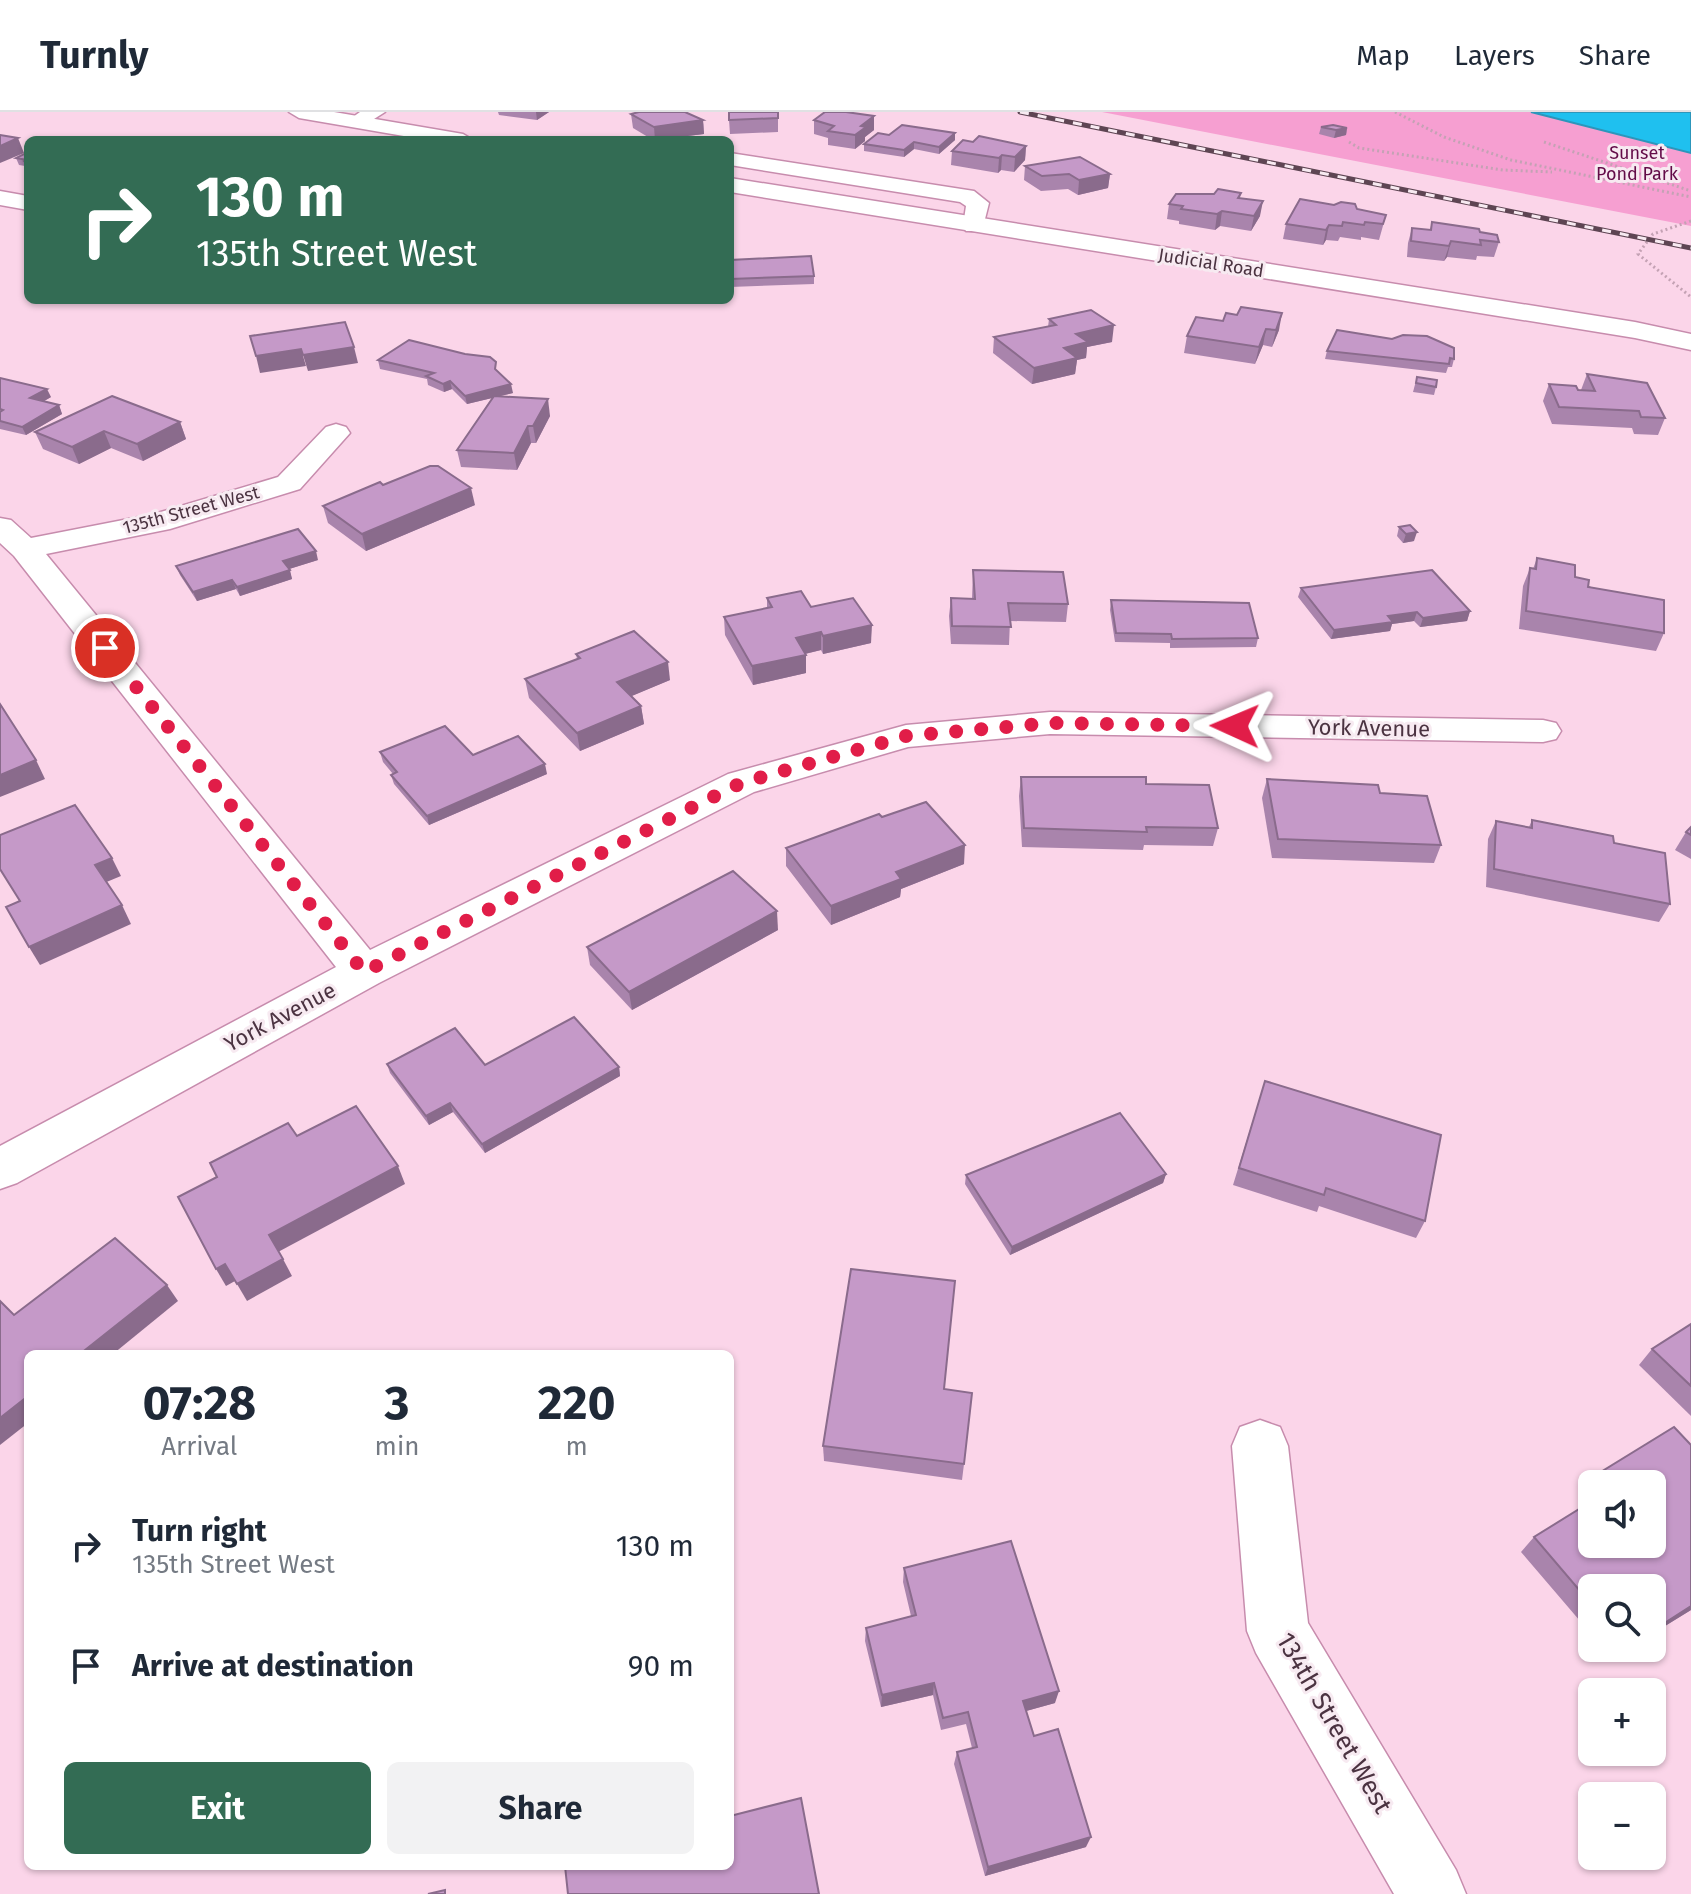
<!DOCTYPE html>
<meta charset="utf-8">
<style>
:root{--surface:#fff;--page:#f2f2f3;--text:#1f2937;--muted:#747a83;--line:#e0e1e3;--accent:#336c54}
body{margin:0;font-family:"Fira Sans",sans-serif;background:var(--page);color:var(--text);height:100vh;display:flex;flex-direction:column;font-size:30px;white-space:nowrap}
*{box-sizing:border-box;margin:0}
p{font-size:26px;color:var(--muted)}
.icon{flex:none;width:44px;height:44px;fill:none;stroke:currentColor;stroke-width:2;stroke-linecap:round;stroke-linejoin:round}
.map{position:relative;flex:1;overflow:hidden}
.sheet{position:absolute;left:24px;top:1238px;width:710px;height:520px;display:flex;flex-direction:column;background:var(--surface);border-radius:12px;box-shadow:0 2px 6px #0004}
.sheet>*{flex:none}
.top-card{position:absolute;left:24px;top:24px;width:710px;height:168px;border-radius:12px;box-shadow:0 2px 6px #0004;background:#336c54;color:#fff;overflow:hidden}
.buttons{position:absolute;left:1578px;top:1358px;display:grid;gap:16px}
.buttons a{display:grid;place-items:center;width:88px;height:88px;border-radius:12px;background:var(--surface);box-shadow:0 2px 6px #0004;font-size:40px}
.pin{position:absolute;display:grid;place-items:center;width:68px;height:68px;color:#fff;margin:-34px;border:4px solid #fff;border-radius:50%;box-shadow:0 2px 8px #0007}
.me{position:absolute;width:88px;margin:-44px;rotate:271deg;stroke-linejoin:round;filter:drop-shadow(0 0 6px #0008)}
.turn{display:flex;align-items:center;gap:28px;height:168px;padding:0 40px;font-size:36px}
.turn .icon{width:104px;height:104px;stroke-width:2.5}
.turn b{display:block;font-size:56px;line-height:68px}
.eta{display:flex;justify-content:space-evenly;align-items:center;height:136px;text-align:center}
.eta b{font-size:48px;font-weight:700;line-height:56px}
.action{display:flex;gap:16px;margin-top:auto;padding:16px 40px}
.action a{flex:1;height:92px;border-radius:12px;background:var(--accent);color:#fff;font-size:32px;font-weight:700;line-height:92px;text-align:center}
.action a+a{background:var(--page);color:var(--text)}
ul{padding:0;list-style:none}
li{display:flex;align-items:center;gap:24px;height:120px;padding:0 40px}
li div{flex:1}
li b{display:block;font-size:30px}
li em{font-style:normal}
header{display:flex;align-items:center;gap:48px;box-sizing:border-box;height:112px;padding:0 40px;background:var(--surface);border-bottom:2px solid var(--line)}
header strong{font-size:38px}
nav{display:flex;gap:44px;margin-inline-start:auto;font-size:28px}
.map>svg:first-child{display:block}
</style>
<header>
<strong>Turnly</strong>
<nav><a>Map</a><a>Layers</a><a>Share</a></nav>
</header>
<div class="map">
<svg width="1691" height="1782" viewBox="0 0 1691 1782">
<rect width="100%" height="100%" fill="#fbd5e9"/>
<polygon fill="#f69fd1" points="1102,0 1691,0 1691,114"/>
<polygon fill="#1fc0ef" stroke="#2c96bb" stroke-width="2" points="1531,0 1691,0 1691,41"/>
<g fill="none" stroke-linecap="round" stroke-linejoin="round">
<defs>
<g id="minor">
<polygon points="360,0 385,0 363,14 349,14 346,10"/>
<polygon points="730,41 974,79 989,91 982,119 966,119 963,114 966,94 960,90 730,53"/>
<polygon points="0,79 28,84 28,98 0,93"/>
<polygon points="336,312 346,315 350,321 300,377 170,417 46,442 370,838 728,662 906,613 1050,600 1543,608 1556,611 1561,619 1556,627 1543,630 1050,622 908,635 754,680 379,871 17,1071 0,1077 0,1034 336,855 14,444 0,431 0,406 11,408 31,426 154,402 278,365 326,315"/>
<polygon points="1260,1308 1280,1315 1288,1334 1308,1511 1456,1758 1466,1782 1394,1782 1256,1541 1247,1519 1232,1334 1240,1315"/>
</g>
<g id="tertiary">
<polygon points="289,0 334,0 463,22 473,28 427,28 299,6"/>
<polygon points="730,66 1635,210 1691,222 1691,238 1635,226 730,80"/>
</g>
</defs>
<use href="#minor" stroke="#c78cad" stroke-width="3"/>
<use href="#tertiary" stroke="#c78cad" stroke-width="3"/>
<g stroke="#c4a2b4" stroke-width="3" stroke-dasharray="2 3" stroke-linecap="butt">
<polyline points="1395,0 1444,25 1511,48 1691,85"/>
<polyline points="1349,30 1359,36 1503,58 1552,60"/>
<polyline points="1544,30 1691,79"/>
<polyline points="1691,109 1653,122 1638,142 1691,185"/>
</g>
<use href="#minor" fill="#fff" fill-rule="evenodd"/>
<use href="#tertiary" fill="#fff" fill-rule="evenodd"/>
<defs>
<polyline id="rail" points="1020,0 1691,136"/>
</defs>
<use href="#rail" stroke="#5e4553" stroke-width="5"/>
<use href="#rail" stroke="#f7eaf1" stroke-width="3" stroke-dasharray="9" stroke-linecap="butt"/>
</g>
<g fill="#a984ac">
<polygon points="498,0 549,0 537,8 499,3"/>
<polygon points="778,0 778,20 730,22 729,8"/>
<polygon points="631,2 703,8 704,22 653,28 633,16"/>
<polygon points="874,4 874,18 865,25 865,29 855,37 828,33 828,26 814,22 814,8"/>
<polygon points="1321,15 1347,16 1346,23 1334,26 1319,22"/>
<polygon points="955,21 955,28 939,42 914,37 904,45 864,39 864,32 889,23"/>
<polygon points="973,30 1026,34 1025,48 1014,60 1001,58 998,61 951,53 952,39"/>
<polygon points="28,40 28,57 26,57 25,54 19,53 16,46"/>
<polygon points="1025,54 1110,62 1108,76 1078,83 1068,77 1041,79 1024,68"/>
<polygon points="1241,81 1240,86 1260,104 1251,119 1220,114 1215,118 1179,112 1179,109 1167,107 1169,92 1214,82"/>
<polygon points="1357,97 1386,103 1379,128 1361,125 1361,128 1340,125 1338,129 1326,128 1323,133 1283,127 1286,112"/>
<polygon points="1432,110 1480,120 1499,130 1494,145 1477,144 1476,148 1447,145 1444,149 1407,145 1408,131 1412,116 1430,118"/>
<polygon points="730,148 814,164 814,172 730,175"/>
<polygon points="1196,205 1279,218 1272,235 1263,233 1255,252 1184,241 1187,224"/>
<polygon points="1049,207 1112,230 1087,235 1086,246 1077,248 1075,262 1032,272 993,241 994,225 1048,215"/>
<polygon points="1327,239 1454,247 1452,255 1448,255 1446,261 1325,247"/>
<polygon points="378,248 498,259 513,281 499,284 550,304 536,331 531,331 517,358 461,355 457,338 492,286 467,292 452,277 444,280 428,273 427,267 380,257"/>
<polygon points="1587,262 1665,306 1658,323 1634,322 1632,316 1552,312 1543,289 1549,272 1581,278"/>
<polygon points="1417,265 1436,275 1434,283 1413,280"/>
<polygon points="0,266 51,285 44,289 59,293 62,302 26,323 0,317"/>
<polygon points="180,310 186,327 143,349 111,336 79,352 43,337 35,320"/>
<polygon points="383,373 475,393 366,439 328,411 323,394"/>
<polygon points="1399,415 1414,429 1403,431 1397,424"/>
<polygon points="1537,446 1575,465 1664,521 1656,539 1519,517 1523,474 1530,456 1533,457"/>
<polygon points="318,448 289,457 292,467 240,484 236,477 197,489 180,463 176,454"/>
<polygon points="973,458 1068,492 1066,510 1010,509 1009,533 951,532 949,504 951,486 972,487"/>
<polygon points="1301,476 1470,499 1467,509 1420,515 1414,509 1392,512 1390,519 1331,527 1298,485"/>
<polygon points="767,486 811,495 871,531 823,542 821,538 805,542 806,561 753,573 725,523 724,505 767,496"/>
<polygon points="1111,488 1258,526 1256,535 1170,536 1170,531 1115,530 1110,498"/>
<polygon points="576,542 670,568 631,584 641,594 644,612 580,639 529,586 525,567 577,547"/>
<polygon points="380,640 473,643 547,662 429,713 394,672 391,663 393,662 383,650"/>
<polygon points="1021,665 1146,672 1218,716 1213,734 1144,733 1143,738 1022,735 1019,684"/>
<polygon points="1267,667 1380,681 1441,733 1434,751 1272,746 1262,686"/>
<polygon points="882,705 964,752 901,777 900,785 831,813 786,754 786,736"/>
<polygon points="1532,708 1614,731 1670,792 1659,810 1486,775 1488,727 1496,709 1529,715"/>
<polygon points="1691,715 1691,747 1675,738 1686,720"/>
<polygon points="778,818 632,898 590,853 587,835"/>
<polygon points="387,952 619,955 620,964 485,1041 453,1000 429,1013 390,961"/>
<polygon points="1265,969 1425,1109 1416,1126 1319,1094 1317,1100 1233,1073"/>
<polygon points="1166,1062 1163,1071 1010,1143 965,1072 966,1063"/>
<polygon points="1691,1212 1691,1304 1639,1253 1652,1237"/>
<polygon points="944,1277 964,1352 962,1368 824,1349 823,1334"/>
<polygon points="1691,1333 1691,1498 1652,1522 1652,1476 1592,1476 1592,1523 1521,1440 1534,1425 1652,1372 1592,1372 1592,1389 1582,1378 1596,1363"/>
<polygon points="904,1456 1055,1591 1026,1599 1034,1624 1086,1735 985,1764 954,1652 957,1640 972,1636 966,1612 941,1618 933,1583 881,1595 865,1529 866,1516 911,1504 903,1470"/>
<polygon points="1603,1536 1630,1536 1612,1547"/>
</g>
<g fill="#8a6b8c">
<polygon points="536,0 549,0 537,8"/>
<polygon points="874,4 874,18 865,25 865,29 855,37 855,23 861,14"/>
<polygon points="703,8 704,22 655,28 654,15"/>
<polygon points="1347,16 1346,23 1334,26 1336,18"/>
<polygon points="955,21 955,28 939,42 939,35"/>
<polygon points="18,26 24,41 0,51 0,34"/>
<polygon points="914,30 914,37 904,45 904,38"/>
<polygon points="1026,34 1025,48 1014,60 1015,45"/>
<polygon points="1002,43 1001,58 998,61 999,46"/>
<polygon points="1110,62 1108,76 1078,83 1079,68"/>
<polygon points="1263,89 1260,104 1251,119 1254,104"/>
<polygon points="1222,99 1220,114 1215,118 1217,102"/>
<polygon points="1329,113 1326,128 1323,133 1326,118"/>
<polygon points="1451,129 1447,145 1444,149 1449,134"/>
<polygon points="1282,201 1279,218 1272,235 1276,218"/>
<polygon points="1114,213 1112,230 1087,235 1086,246 1077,248 1075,262 1032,272 1034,256 1076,222"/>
<polygon points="1266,217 1263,233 1255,252 1259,235"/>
<polygon points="354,235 358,251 308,259 303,243"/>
<polygon points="301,237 306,254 260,261 256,244"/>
<polygon points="450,269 452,277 444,280 443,272"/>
<polygon points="511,272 513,281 467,292 465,284"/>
<polygon points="47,277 51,285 34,295 30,286"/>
<polygon points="548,287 550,304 536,331 533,314"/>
<polygon points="59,293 62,302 26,323 22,315"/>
<polygon points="180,310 186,327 143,349 137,332"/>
<polygon points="528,314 531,331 517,358 514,341"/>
<polygon points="104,319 111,336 79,352 72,335"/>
<polygon points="471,376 475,393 366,439 362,422"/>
<polygon points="1417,420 1414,429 1403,431 1406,422"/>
<polygon points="316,439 318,448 286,458 283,449"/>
<polygon points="290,458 292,467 240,484 237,475"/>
<polygon points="232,468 236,477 197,489 193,480"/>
<polygon points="1470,499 1467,509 1420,515 1423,506"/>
<polygon points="1417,500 1414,509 1392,512 1390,519 1331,527 1334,518 1388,504"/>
<polygon points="872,513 871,531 823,542 823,524"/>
<polygon points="821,520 821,538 796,544 796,526"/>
<polygon points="806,543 806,561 753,573 752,554"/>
<polygon points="668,550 670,568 620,589 617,570"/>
<polygon points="641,594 644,612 580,639 577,621"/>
<polygon points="36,648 45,667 0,685 0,663"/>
<polygon points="545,652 547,662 429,713 427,704"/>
<polygon points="965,733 964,752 901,777 900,785 831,813 831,794 896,760"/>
<polygon points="112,746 121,764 104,771 95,753"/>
<polygon points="122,793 131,812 40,853 29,835"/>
<polygon points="777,799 778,818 632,898 629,880"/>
<polygon points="619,955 620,964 485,1041 482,1032"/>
<polygon points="450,991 453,1000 429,1013 426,1004"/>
<polygon points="398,1054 405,1072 278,1140 269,1123"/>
<polygon points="1166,1062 1163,1071 1010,1143 1012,1135"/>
<polygon points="283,1147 292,1164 247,1189 237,1172"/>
<polygon points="225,1152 235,1169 226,1174 216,1157"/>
<polygon points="167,1173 178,1189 113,1242 80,1242"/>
<polygon points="28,1284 28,1311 0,1333 0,1306"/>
<polygon points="1691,1494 1691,1498 1652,1522 1652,1519"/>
<polygon points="1625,1536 1630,1536 1612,1547"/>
<polygon points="934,1571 933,1583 881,1595 882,1583"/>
<polygon points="1059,1579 1055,1591 1019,1601 1023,1589"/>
<polygon points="1091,1725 1086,1735 985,1764 988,1755"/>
</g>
<g fill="#c599c8" stroke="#8a6b8c" stroke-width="2">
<polygon points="639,0 685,0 703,8 654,15 631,2"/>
<polygon points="729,0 778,0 778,6 729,8"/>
<polygon points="825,0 846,0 874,4 861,14 866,15 855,23 828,19 834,14 814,8"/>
<polygon points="902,13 955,21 939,35 914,30 904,38 864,32 878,21 889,23"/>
<polygon points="1333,13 1347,16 1336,18 1321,15"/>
<polygon points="0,23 18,26 0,34"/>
<polygon points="979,24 1026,34 1015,45 1002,43 999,46 952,39 963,28 973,30"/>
<polygon points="28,40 28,50 23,49 27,48 16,46"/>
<polygon points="1080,45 1110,62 1079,68 1069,62 1042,64 1025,54"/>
<polygon points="1218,77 1241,81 1238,86 1263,89 1254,104 1222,99 1217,102 1181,97 1183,94 1169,92 1176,82 1214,82"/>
<polygon points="1300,87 1334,93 1341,90 1355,92 1357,97 1386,103 1383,112 1365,110 1364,113 1343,110 1342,114 1329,113 1326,118 1286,112"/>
<polygon points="1432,110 1479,117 1480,120 1497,123 1499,130 1480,128 1481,133 1451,129 1449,134 1411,129 1412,116 1431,118"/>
<polygon points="811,144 814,164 730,167 730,148"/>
<polygon points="1241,195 1282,201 1276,218 1266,217 1259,235 1187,224 1196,205 1223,209 1226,201 1237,203"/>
<polygon points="1091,198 1114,213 1076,222 1088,230 1064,236 1077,246 1034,256 994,225 1056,213 1049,207"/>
<polygon points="345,210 354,235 303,243 301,237 256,244 250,224"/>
<polygon points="1337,218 1392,227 1403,223 1427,224 1454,236 1454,247 1450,246 1449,252 1327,239"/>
<polygon points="409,228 465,242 490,245 496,250 495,257 511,272 465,284 450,269 443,272 426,264 434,261 378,248"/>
<polygon points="1587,262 1647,271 1665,306 1641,305 1639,299 1559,295 1549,272 1576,274 1578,278 1595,279"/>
<polygon points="1417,265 1437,268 1436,275 1416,271"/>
<polygon points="0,266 47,277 30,286 59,293 22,315 0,309 0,300 3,298 0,297"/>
<polygon points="112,284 180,310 137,332 104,319 72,335 35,320"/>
<polygon points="494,284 548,287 533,314 528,314 514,341 457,338"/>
<polygon points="430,354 438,354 471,376 362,422 323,394 380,370 383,373"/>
<polygon points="1410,413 1417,420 1406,422 1399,415"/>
<polygon points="298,417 316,439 283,449 290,458 237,475 232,468 193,480 176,454"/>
<polygon points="1537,446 1575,453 1575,465 1589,468 1588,475 1664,488 1664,521 1526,499 1530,456 1536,457"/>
<polygon points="973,458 1063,460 1068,492 1008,491 1011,515 952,514 951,486 975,487"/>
<polygon points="1432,458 1470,499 1423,506 1417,500 1388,504 1393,510 1334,518 1301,476"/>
<polygon points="801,479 811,495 853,486 872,513 823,524 821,520 796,526 806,543 752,554 724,505 772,495 767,486"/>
<polygon points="1111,488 1249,491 1258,526 1172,527 1171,522 1116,521"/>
<polygon points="634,519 668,550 617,570 641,594 577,621 525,567 580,546 576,542"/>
<polygon points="0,592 36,648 0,663"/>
<polygon points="445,614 473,643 518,624 545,652 427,704 391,663 397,660 380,640"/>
<polygon points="1021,665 1146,665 1146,672 1209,673 1218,716 1146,715 1147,720 1024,716"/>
<polygon points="1267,667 1378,673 1380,681 1427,684 1441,733 1278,727"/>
<polygon points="926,690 965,733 896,760 901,767 831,794 786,736 879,702 882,705"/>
<polygon points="75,693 112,746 95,753 122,793 29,835 6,795 20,789 0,757 0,723"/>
<polygon points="1532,708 1613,724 1614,731 1665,741 1670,792 1494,757 1496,709 1532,716"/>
<polygon points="1691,715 1691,723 1686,720"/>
<polygon points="733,759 777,799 629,880 587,835"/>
<polygon points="574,905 619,955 482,1032 450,991 426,1004 387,952 455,916 485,953"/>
<polygon points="1265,969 1441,1023 1425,1109 1326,1076 1324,1083 1239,1056"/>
<polygon points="356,994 398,1054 269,1123 283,1147 237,1172 225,1152 216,1157 178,1085 217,1065 210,1051 288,1011 297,1024"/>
<polygon points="1120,1001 1166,1062 1012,1135 966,1063"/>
<polygon points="115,1126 167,1173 80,1242 28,1242 28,1284 0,1306 0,1189 14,1203"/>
<polygon points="851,1157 955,1169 944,1277 972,1281 964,1352 823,1334"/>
<polygon points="1691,1212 1691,1274 1652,1237"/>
<polygon points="1674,1315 1691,1333 1691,1494 1652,1519 1652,1476 1592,1476 1592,1493 1534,1425 1592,1389 1592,1432 1652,1432 1652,1372 1604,1372 1596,1363"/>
<polygon points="1011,1429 1059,1579 1023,1589 1034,1624 1058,1617 1091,1725 988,1755 957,1640 977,1635 968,1600 943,1606 934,1571 882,1583 866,1516 916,1503 904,1456"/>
<polygon points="801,1686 819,1782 568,1782 565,1754 730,1754 730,1704"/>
<polygon points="445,1778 445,1782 428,1782"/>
</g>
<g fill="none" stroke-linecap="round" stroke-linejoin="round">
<polyline stroke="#e11d48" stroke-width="14" stroke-dasharray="0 25.2" points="105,536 364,860 741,671 906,624 1050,611 1235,614"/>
</g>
<g text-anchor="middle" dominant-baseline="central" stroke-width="6" stroke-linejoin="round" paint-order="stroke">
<g font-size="18" fill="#630b48" stroke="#f7eaf1">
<text x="1637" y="41">Sunset<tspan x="1637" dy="21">Pond Park</tspan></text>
</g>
<g font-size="18" fill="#4b3341" stroke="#f7eaf1">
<text transform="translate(1211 151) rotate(9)">Judicial Road</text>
<text transform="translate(191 398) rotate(-15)">135th Street West</text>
</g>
<g font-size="22" fill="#4b3341" stroke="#f7eaf1">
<text transform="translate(1369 616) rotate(1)">York Avenue</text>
<text transform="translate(280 905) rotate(-28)">York Avenue</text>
</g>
<g font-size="26" fill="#4b3341" stroke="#f7eaf1">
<text transform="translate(1334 1611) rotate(60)">134th Street West</text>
</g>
</g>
</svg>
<div class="buttons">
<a><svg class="icon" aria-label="sound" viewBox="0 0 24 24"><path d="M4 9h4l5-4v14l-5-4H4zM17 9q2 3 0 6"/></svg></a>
<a><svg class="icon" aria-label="search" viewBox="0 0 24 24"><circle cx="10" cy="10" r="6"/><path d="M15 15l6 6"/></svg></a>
<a>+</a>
<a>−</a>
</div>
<div class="pin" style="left:105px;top:536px;background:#d93025"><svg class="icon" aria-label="arrive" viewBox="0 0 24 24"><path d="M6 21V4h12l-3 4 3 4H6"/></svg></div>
<svg class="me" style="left:1235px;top:614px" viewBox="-20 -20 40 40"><path d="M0-17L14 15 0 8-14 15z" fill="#e11d48" stroke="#fff" stroke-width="4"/></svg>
<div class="top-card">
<div class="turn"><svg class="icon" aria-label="right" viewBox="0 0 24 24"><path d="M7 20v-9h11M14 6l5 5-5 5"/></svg><div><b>130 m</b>135th Street West</div></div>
</div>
<section class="sheet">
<div class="eta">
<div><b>07:28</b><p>Arrival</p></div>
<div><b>3</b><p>min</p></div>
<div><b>220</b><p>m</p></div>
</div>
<ul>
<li><svg class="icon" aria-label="right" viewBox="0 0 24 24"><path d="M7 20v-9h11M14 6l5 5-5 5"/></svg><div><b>Turn right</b><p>135th Street West</p></div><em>130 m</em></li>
<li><svg class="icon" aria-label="arrive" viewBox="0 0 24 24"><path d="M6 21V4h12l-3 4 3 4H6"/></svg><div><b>Arrive at destination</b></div><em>90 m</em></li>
</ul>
<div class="action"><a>Exit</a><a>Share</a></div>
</section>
</div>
